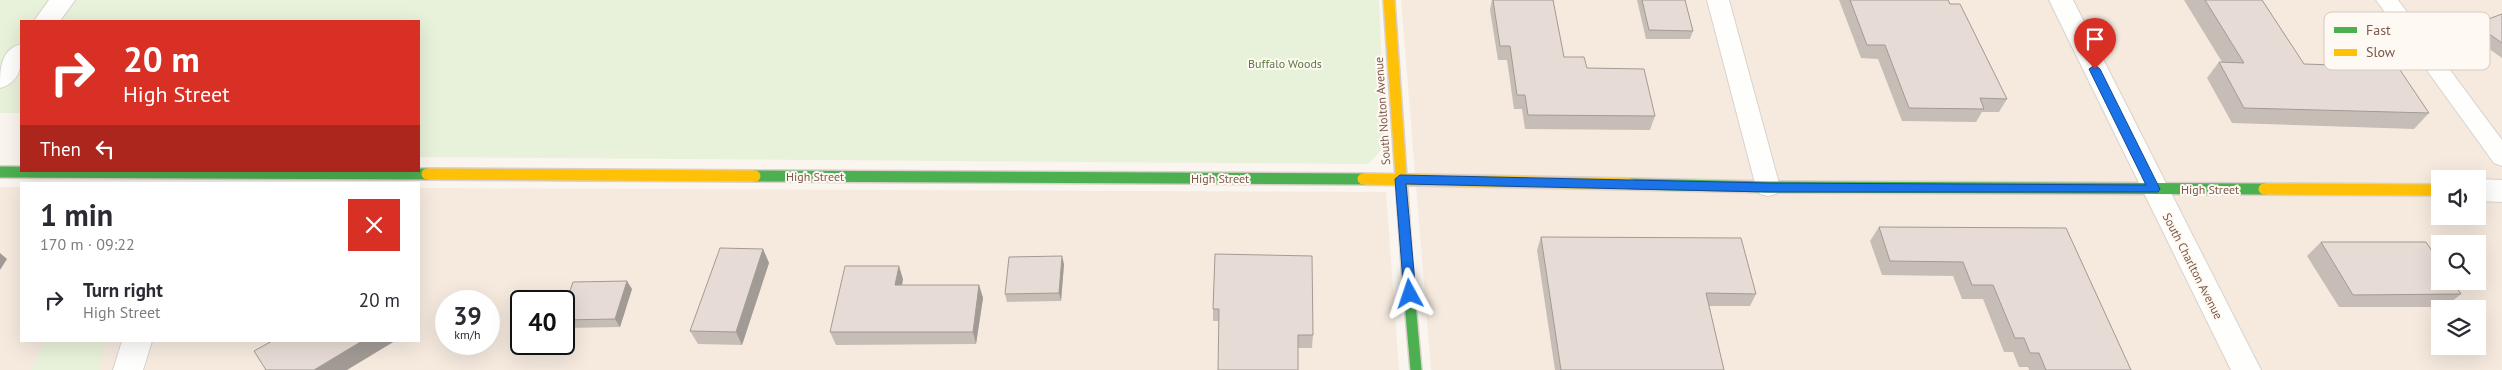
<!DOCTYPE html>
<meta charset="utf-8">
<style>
:root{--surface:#fff;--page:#f7f7f7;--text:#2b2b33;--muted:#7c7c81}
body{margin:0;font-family:"PT Sans",sans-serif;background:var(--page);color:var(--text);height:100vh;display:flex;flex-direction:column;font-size:19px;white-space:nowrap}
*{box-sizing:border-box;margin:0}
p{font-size:16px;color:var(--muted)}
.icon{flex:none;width:28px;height:28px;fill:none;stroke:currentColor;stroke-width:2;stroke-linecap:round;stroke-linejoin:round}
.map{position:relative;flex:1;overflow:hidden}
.side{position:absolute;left:20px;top:182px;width:400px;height:160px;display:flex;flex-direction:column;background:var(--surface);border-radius:0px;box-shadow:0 5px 20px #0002}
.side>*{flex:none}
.top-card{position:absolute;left:20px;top:20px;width:400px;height:152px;border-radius:0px;box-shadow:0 5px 20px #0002;background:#d93025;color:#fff;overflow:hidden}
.tools{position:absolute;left:2431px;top:170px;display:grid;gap:10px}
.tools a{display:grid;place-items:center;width:55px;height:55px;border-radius:0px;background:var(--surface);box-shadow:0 5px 20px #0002;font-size:25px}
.speed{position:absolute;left:435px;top:290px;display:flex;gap:10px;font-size:25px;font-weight:700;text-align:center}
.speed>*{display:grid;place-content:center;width:65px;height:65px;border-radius:50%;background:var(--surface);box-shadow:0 5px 20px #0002;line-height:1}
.speed small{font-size:12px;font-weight:400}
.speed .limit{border:2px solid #111;border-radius:8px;background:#fff;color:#111}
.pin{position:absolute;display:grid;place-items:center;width:42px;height:42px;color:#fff;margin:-51px -21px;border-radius:50% 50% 50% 0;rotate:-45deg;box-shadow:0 0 5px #0007}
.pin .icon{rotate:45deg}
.me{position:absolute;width:55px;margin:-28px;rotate:355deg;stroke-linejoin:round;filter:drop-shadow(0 0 4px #0008)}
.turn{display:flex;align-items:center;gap:18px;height:105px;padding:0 20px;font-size:22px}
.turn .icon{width:65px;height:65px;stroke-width:2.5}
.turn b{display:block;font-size:35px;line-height:42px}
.then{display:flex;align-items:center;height:48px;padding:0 20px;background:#0003;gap:10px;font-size:19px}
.round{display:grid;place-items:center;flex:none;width:52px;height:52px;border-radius:0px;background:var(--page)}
.summary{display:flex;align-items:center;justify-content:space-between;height:85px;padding:0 20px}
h1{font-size:30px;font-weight:600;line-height:38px}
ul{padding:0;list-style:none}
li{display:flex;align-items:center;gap:15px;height:65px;padding:0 20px}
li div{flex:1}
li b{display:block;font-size:19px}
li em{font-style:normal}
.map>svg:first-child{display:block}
</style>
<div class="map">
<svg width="2502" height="370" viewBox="0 0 2502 370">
<rect width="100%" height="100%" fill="#faf5ef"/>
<g fill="#f6eadf" fill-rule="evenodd">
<path d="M1401,0H2502V370H1431ZM2440,179H2478V216H2440ZM2440,244H2478V281H2440ZM2440,309H2478V346H2440Z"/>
<path d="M0,187H21V341H419V188L1386,192L1399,370H0ZM446,301H489V344H446ZM521,301H564V344H521Z"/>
</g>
<g fill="#e8f1d9">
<polygon points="0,0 1379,0 1385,146 1368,164 419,157 419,21 21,21 21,113 0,113"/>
<polygon points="45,341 105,341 99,370 31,370"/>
</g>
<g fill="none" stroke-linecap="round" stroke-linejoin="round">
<defs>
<g id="lane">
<polygon points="1707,0 1729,0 1780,187 1776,194 1768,196 1760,194 1756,187"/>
<polygon points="2376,0 2398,0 2502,140 2502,166 2494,163"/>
</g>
<g id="street">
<polygon points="49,0 75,0 60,21 34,21"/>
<polygon points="2049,0 2073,0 2261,370 2231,370"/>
<path d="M21,44C22,63 22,82 0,88C0,69 0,50 21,44Z"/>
<polygon points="2478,179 2502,180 2502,202 2478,201"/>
<polygon points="122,341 152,341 143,370 113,370"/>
</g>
<g id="fast">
<polyline points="0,172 427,174"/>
<polyline points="755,176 1363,179"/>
<polyline points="1630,184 1768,187 2264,189"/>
<polyline points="1408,280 1416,370"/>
</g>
<g id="slow">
<polyline points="1389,0 1408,280"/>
<polyline points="427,174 755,176"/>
<polyline points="1363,179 1630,184"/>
<polyline points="2264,189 2440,190"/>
</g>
</defs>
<use href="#lane" stroke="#d9d2cd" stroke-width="2"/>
<use href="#street" stroke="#d9d2cd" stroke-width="2"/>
<use href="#fast" stroke="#dad0cb" stroke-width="14"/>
<use href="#slow" stroke="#dad0cb" stroke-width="14"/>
<use href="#lane" fill="#fefefd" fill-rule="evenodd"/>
<use href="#street" fill="#fefefd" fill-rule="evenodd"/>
<use href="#fast" stroke="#4caf50" stroke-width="11"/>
<use href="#slow" stroke="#ffc107" stroke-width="11"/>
</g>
<g fill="#c7bdb7">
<polygon points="1492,0 1553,0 1564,57 1587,68 1655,116 1650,130 1525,129 1522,109 1514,109 1507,60 1498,60 1490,10"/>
<polygon points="1637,0 1685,0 1693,31 1690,39 1646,39"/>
<polygon points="1839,0 1948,0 2007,99 1999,112 1982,112 1976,122 1902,121 1878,59 1861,58"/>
<polygon points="2184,0 2262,0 2304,64 2429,113 2414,129 2232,123 2207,78 2219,62 2222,62"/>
<polygon points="2502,14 2502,58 2467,33 2475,24"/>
<polygon points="1879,227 2066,228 2131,370 2029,370 2028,367 2019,367 2013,352 2004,352 1983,299 1962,299 1953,276 1882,275 1870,241"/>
<polygon points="1541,237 1756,294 1750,306 1709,306 1724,370 1555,370 1537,250"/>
<polygon points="2321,242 2461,294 2445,307 2339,307 2307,256"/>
<polygon points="763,249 769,263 742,345 698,344 690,331"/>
<polygon points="1215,254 1313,335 1312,348 1298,348 1219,321 1213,321 1213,309"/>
<polygon points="1064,264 1061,301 1007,302 1005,294"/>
<polygon points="903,279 902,285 979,285 983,298 976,344 836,345 830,332"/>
<polygon points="632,289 620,327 565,328 564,327 564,308"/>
</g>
<g fill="#a29a95">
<polygon points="763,249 769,263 742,345 736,332"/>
<polygon points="0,253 7,259 0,270"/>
<polygon points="1062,256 1064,264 1061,301 1059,293"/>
<polygon points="899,266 903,279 899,298 895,285"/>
<polygon points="627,281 632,289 620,327 615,319"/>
<polygon points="979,285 983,298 976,344 973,332"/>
<polygon points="362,341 395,341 347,370 314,370"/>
</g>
<g fill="#e7dcd5" stroke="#a29a95">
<polygon points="1493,0 1553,0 1564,57 1584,57 1587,68 1644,69 1655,116 1528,115 1525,95 1517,95 1510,46 1500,46"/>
<polygon points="1642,0 1685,0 1693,31 1649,30"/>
<polygon points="1850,0 1948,0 1950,4 1960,4 2007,99 1980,98 1984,109 1909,108 1885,45 1867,45"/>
<polygon points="2205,0 2262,0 2304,64 2398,67 2429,113 2244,108 2219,62 2244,63"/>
<polygon points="2502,14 2502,43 2475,24"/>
<polygon points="1879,227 2066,228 2131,370 2046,370 2039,353 2030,353 2024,338 2015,338 1993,285 1972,285 1963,262 1890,261"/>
<polygon points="1541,237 1741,238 1756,294 1706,293 1724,370 1561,370"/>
<polygon points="2321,242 2426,242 2440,263 2440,281 2452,281 2461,294 2353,295"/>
<polygon points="720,248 763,249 736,332 690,331"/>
<polygon points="1215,254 1312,256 1313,335 1298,335 1298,370 1218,370 1219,309 1213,309"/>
<polygon points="1062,256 1059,293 1005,294 1009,257"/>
<polygon points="845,266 899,266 895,285 979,285 973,332 830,332"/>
<polygon points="627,281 615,319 564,320 564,308 573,282"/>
<polygon points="272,341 362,341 314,370 266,370 254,351"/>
</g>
<polygon fill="#1a73e8" stroke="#114b97" points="2095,65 2100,69 2160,189 2158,192 1768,192 1406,184 1416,294 1410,299 1404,294 1395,179 1400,175 1768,183 2146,185 2089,69"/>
<g text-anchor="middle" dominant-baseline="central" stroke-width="4" stroke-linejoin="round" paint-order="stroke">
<g font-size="12" fill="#567c3e" stroke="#fff9f3">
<text x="1285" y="63">Buffalo Woods</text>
</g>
<g font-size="12" fill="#7c584a" stroke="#fff9f3">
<text transform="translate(1382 111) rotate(-94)">South Nolton Avenue</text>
<text x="815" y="176">High Street</text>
<text x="1220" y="178">High Street</text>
<text x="2210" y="189">High Street</text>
<text transform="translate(2193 266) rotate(63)">South Charlton Avenue</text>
</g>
</g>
<rect x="2324" y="12" width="166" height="58" rx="8" fill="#fff9f3" stroke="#d8c9c0" stroke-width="1"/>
<rect x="2334" y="27" width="23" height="6" fill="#4caf50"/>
<rect x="2334" y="49" width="23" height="7" fill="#ffc107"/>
<g font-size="14" fill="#7c584a">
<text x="2366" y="35">Fast</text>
<text x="2366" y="57">Slow</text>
</g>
</svg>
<div class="tools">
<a><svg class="icon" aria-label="sound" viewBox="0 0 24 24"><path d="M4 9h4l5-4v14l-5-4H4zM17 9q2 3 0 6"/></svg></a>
<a><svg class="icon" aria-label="search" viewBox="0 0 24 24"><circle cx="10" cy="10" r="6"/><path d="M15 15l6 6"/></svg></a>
<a><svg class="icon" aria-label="layers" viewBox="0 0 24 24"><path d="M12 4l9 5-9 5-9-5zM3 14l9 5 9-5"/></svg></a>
</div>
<div class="speed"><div>39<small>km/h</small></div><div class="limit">40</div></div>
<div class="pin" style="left:2095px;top:69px;background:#d93025"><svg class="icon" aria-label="arrive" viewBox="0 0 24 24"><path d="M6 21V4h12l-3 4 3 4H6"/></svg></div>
<svg class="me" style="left:1410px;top:294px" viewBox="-20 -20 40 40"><path d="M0-17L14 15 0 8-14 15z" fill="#1a73e8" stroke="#fff" stroke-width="4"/></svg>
<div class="top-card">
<div class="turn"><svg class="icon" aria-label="right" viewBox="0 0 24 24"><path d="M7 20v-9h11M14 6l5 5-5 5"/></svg><div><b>20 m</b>High Street</div></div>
<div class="then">Then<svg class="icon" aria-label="left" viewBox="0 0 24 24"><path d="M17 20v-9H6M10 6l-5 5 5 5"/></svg></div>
</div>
<section class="side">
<div class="summary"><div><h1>1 min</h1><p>170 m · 09:22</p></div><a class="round" style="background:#d93025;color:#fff"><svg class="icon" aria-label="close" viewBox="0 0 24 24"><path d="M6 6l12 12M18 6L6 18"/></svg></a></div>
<ul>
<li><svg class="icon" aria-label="right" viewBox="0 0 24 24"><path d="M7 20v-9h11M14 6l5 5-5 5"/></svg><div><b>Turn right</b><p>High Street</p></div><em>20 m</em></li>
</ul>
</section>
</div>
